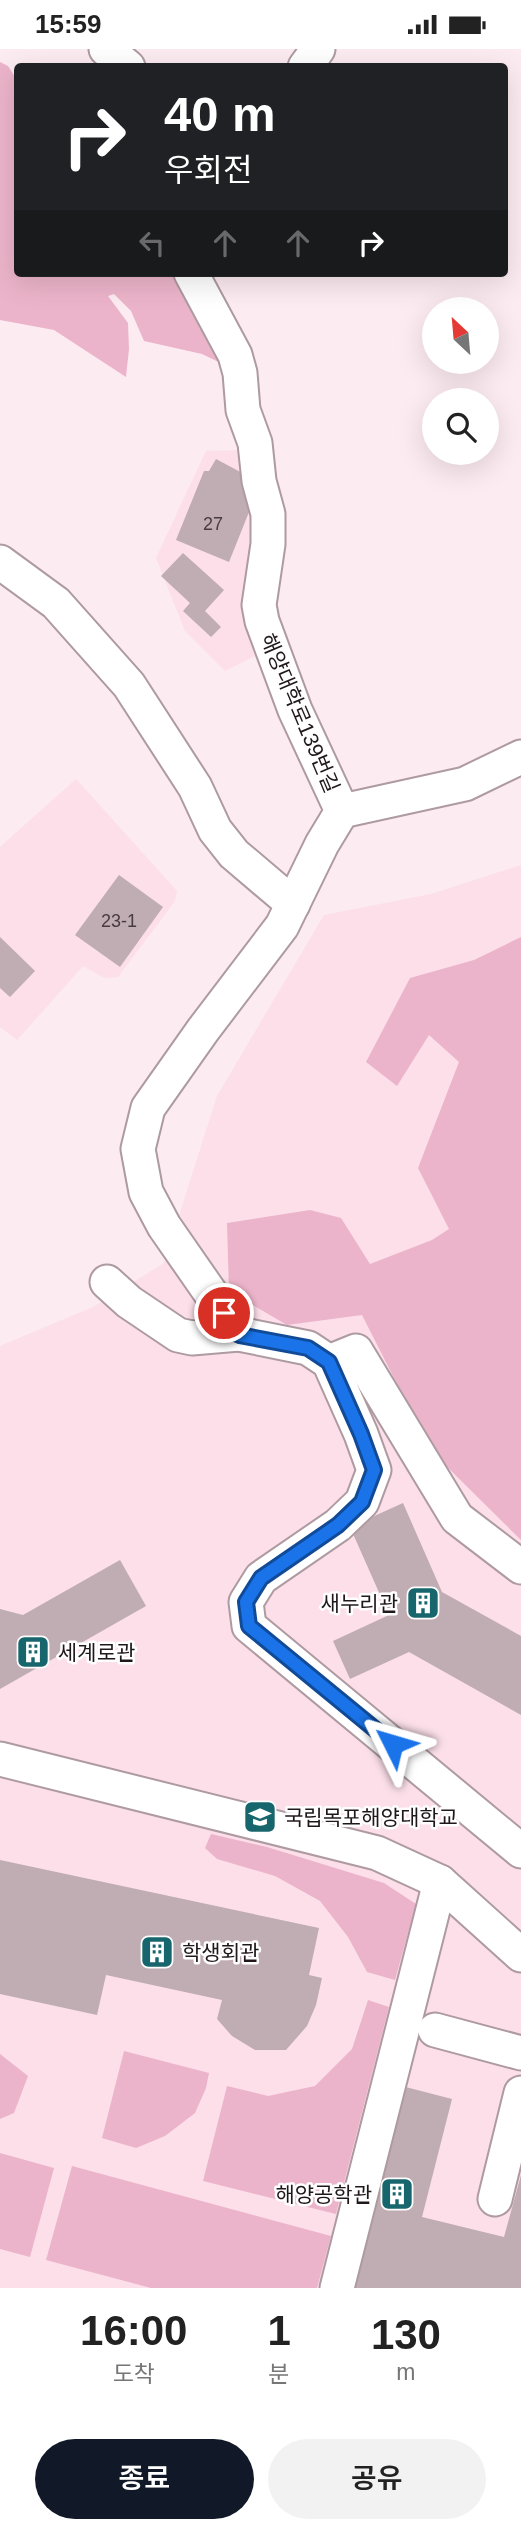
<!DOCTYPE html>
<html lang="ko">
<meta charset="utf-8">
<style>
:root{--surface:#fff;--page:#f2f2f2;--text:#222;--muted:#767676;--accent:#111827}
body{margin:0;font-family:Helvetica,"Noto Sans KR",sans-serif;background:var(--page);color:var(--text);height:100vh;display:flex;flex-direction:column;font-size:26px;white-space:nowrap}
*{box-sizing:border-box;margin:0}
p{font-size:23px;color:var(--muted)}
.icon{flex:none;width:38px;height:38px;fill:none;stroke:currentColor;stroke-width:2;stroke-linecap:round;stroke-linejoin:round}
.map{position:relative;height:2239px;overflow:hidden}
.panel{display:flex;flex-direction:column;background:var(--surface);flex:1}
.panel>*{flex:none}
.guide{position:absolute;left:14px;top:14px;width:494px;height:214px;border-radius:7px;box-shadow:0 7px 28px #0002;background:#202124;color:#fff;overflow:hidden}
.needle{width:46px;rotate:334deg}
.buttons{position:absolute;left:422px;top:248px;display:grid;gap:14px}
.buttons a{display:grid;place-items:center;width:77px;height:77px;border-radius:50%;background:var(--surface);box-shadow:0 7px 28px #0002;font-size:35px}
.pin{position:absolute;display:grid;place-items:center;width:60px;height:60px;color:#fff;margin:-30px;border:4px solid #fff;border-radius:50%;box-shadow:0 2px 7px #0007}
.me{position:absolute;width:77px;margin:-38px;rotate:310deg;stroke-linejoin:round;filter:drop-shadow(0 0 5px #0008)}
.turn{display:flex;align-items:center;gap:24px;height:147px;padding:0 35px;font-size:32px}
.turn .icon{width:91px;height:91px;stroke-width:2.5}
.turn b{display:block;font-size:49px;line-height:60px}
.lanes{display:flex;align-items:center;height:66px;padding:0 35px;background:#0003;justify-content:center;gap:35px;direction:ltr}
.lanes .off{opacity:.35}
.eta{display:flex;justify-content:space-evenly;align-items:center;height:119px;text-align:center}
.eta b{font-size:42px;font-weight:600;line-height:49px}
.button{display:flex;gap:14px;margin-top:auto;padding:14px 35px}
.button a{flex:1;height:80px;border-radius:42px;background:var(--accent);color:#fff;font-size:28px;font-weight:600;line-height:80px;text-align:center}
.button a+a{background:var(--page);color:var(--text)}
.status{display:flex;justify-content:space-between;align-items:center;height:49px;padding:0 35px;background:var(--surface);direction:ltr}
.status svg{height:19px;fill:currentColor}
.map>svg:first-child{display:block}
</style>
<div class="status"><b>15:59</b><svg viewBox="0 0 49 12"><path d="M0 12V9h3v3zM5 12V6h3v6zM10 12V3h3v9zM15 12V0h3v12zM26 1h20v11H26zM47 4h2v5h-2z"/></svg></div>
<div class="map">
<svg width="521" height="2239" viewBox="0 0 521 2239">
<rect width="100%" height="100%" fill="#fcebf1"/>
<g fill="#fcdfe9">
<polygon points="239,401 258,463 267,601 225,622 185,582 156,509 206,402"/>
<polygon points="76,730 177,842 175,852 118,928 105,929 83,917 17,991 0,978 0,798"/>
<polygon points="521,816 521,2239 0,2239 0,1297 93,1258 164,1214 217,1047 324,866 431,845"/>
</g>
<g fill="#ecb4ca">
<polygon points="0,13 8,17 17,31 18,224 180,224 229,318 202,305 144,292 131,262 114,245 108,247 128,274 129,300 126,328 54,281 0,271"/>
<polygon points="521,888 521,1491 431,1402 362,1266 287,1276 229,1242 227,1174 310,1161 341,1169 370,1215 432,1191 449,1180 418,1119 459,1013 429,986 397,1037 366,1013 410,929 474,911"/>
<polygon points="211,1785 267,1798 384,1834 416,1855 395,1931 367,1923 348,1888 320,1852 275,1827 217,1810 205,1799"/>
<polygon points="368,1951 389,1958 336,2165 203,2132 227,2037 268,2047 315,2037 352,2000"/>
<polygon points="124,2002 209,2024 206,2039 195,2064 165,2087 136,2099 102,2089"/>
<polygon points="0,2005 28,2027 14,2064 0,2070"/>
<polygon points="0,2104 54,2119 30,2208 0,2200"/>
<polygon points="72,2117 331,2187 317,2239 151,2239 46,2211"/>
</g>
<g fill="#c0acb3">
<polygon points="216,410 246,426 251,458 229,513 176,491 204,422 209,422"/>
<polygon points="183,504 224,541 205,562 221,578 211,588 183,562 190,554 161,527"/>
<polygon points="119,826 163,858 120,918 75,886"/>
<polygon points="0,888 35,922 10,948 0,939"/>
<polygon points="403,1454 442,1543 521,1587 521,1666 409,1603 350,1630 333,1592 389,1566 350,1478"/>
<polygon points="120,1511 146,1557 0,1640 0,1560 23,1566"/>
<polygon points="0,1811 319,1879 309,1926 322,1929 316,1956 307,1977 286,2001 255,2001 232,1987 217,1970 222,1951 106,1926 97,1966 0,1945"/>
<polygon points="394,2035 452,2050 422,2168 504,2188 521,2126 521,2239 342,2239"/>
</g>
<g fill="none" stroke-linecap="round" stroke-linejoin="round">
<defs>
<g id="minor">
<polyline points="106,0 128,18"/>
<polyline points="305,18 318,0"/>
<polyline points="191,224 235,306 240,324 243,361 255,394 259,432 268,465 268,495 259,556 262,572 295,661 342,762"/>
<polyline points="0,513 56,554 129,636 195,738 215,781 234,805 293,855"/>
<polyline points="342,762 465,735 521,708"/>
<polyline points="107,1233 129,1253 178,1286 192,1289 239,1285 308,1299 329,1313 361,1385 374,1421 362,1453 338,1476 261,1529 246,1553 249,1577 521,1802"/>
<polyline points="239,1285 164,1177 146,1143 138,1100 148,1059 203,981 282,877 322,795 342,762"/>
<polyline points="329,1313 356,1302 457,1469 521,1518"/>
<polyline points="0,1710 377,1804 440,1833 521,1906"/>
<polyline points="435,1981 521,2004"/>
<polyline points="495,2150 521,2044"/>
<polyline points="337,2239 440,1833"/>
</g>
</defs>
<use href="#minor" stroke="#ae9aa1" stroke-width="37"/>
<use href="#minor" stroke="#fff" stroke-width="33"/>
</g>
<g fill="none" stroke-linecap="round" stroke-linejoin="round">
<defs>
<polyline id="route" points="224,1264 239,1286 308,1299 329,1313 361,1385 374,1421 362,1453 338,1476 261,1529 246,1553 249,1577 393,1695"/>
</defs>
<use href="#route" stroke="#114b97" stroke-width="18"/>
<use href="#route" stroke="#1a73e8" stroke-width="12"/>
</g>
<defs>
<symbol id="building-square" viewBox="-11 -11 22 22"><rect x="-9" y="-9" width="18" height="18" rx="4" fill="#18666d" stroke="#fefefe"/><path d="M-4-6H4V6H1V3H-1V6H-4ZM-2.5-4.3h1.7v1.8h-1.7ZM.8-4.3h1.7v1.8H.8ZM-2.5-1h1.7V.8h-1.7ZM.8-1h1.7V.8H.8Z" fill="#fff"/></symbol>
<symbol id="university-square" viewBox="-11 -11 22 22"><rect x="-9" y="-9" width="18" height="18" rx="4" fill="#18666d" stroke="#fefefe"/><path d="M0-5L7-2L0 1L-7-2ZM-4 1L0 2.5L4 1V4Q0 6-4 4Z" fill="#fff"/></symbol>
</defs>
<g fill-rule="evenodd">
<use href="#building-square" x="404" y="1535" width="38" height="38"/>
<use href="#building-square" x="14" y="1584" width="38" height="38"/>
<use href="#university-square" x="241" y="1749" width="38" height="38"/>
<use href="#building-square" x="138" y="1884" width="38" height="38"/>
<use href="#building-square" x="378" y="2126" width="38" height="38"/>
</g>
<g text-anchor="middle" dominant-baseline="central" stroke-width="5" stroke-linejoin="round" paint-order="stroke">
<g font-size="18" fill="#473c40">
<text x="213" y="475">27</text>
<text x="119" y="872">23-1</text>
</g>
<g font-size="21" fill="#1f171a" stroke="#fefefe">
<text transform="translate(300 664) rotate(67)">해양대학로139번길</text>
</g>
<g font-size="21" fill="#1f171a" stroke="#fefefe" text-anchor="start">
<text x="398" y="1554" text-anchor="end">새누리관</text>
<text x="58" y="1603">세계로관</text>
<text x="284" y="1768">국립목포해양대학교</text>
<text x="182" y="1903">학생회관</text>
<text x="372" y="2145" text-anchor="end">해양공학관</text>
</g>
</g>
</svg>
<div class="buttons">
<a><svg class="needle" viewBox="-14 -14 28 28"><path d="M0-13l5 13h-10z" fill="#e53935"/><path d="M0 13l5-13h-10z" fill="#767676"/></svg></a>
<a><svg class="icon" aria-label="search" viewBox="0 0 24 24"><circle cx="10" cy="10" r="6"/><path d="M15 15l6 6"/></svg></a>
</div>
<div class="pin" style="left:224px;top:1264px;background:#d93025"><svg class="icon" aria-label="arrive" viewBox="0 0 24 24"><path d="M6 21V4h12l-3 4 3 4H6"/></svg></div>
<svg class="me" style="left:393px;top:1695px" viewBox="-20 -20 40 40"><path d="M0-17L14 15 0 8-14 15z" fill="#1a73e8" stroke="#fff" stroke-width="4"/></svg>
<div class="guide">
<div class="turn"><svg class="icon" aria-label="right" viewBox="0 0 24 24"><path d="M7 20v-9h11M14 6l5 5-5 5"/></svg><div><b>40 m</b>우회전</div></div>
<div class="lanes"><svg class="icon off" aria-label="left" viewBox="0 0 24 24"><path d="M17 20v-9H6M10 6l-5 5 5 5"/></svg><svg class="icon off" aria-label="ahead" viewBox="0 0 24 24"><path d="M12 20V5M6 11l6-6 6 6"/></svg><svg class="icon off" aria-label="ahead" viewBox="0 0 24 24"><path d="M12 20V5M6 11l6-6 6 6"/></svg><svg class="icon" aria-label="right" viewBox="0 0 24 24"><path d="M7 20v-9h11M14 6l5 5-5 5"/></svg></div>
</div>
</div>
<section class="panel">
<div class="eta">
<div><b>16:00</b><p>도착</p></div>
<div><b>1</b><p>분</p></div>
<div><b>130</b><p>m</p></div>
</div>
<div class="button"><a>종료</a><a>공유</a></div>
</section>
